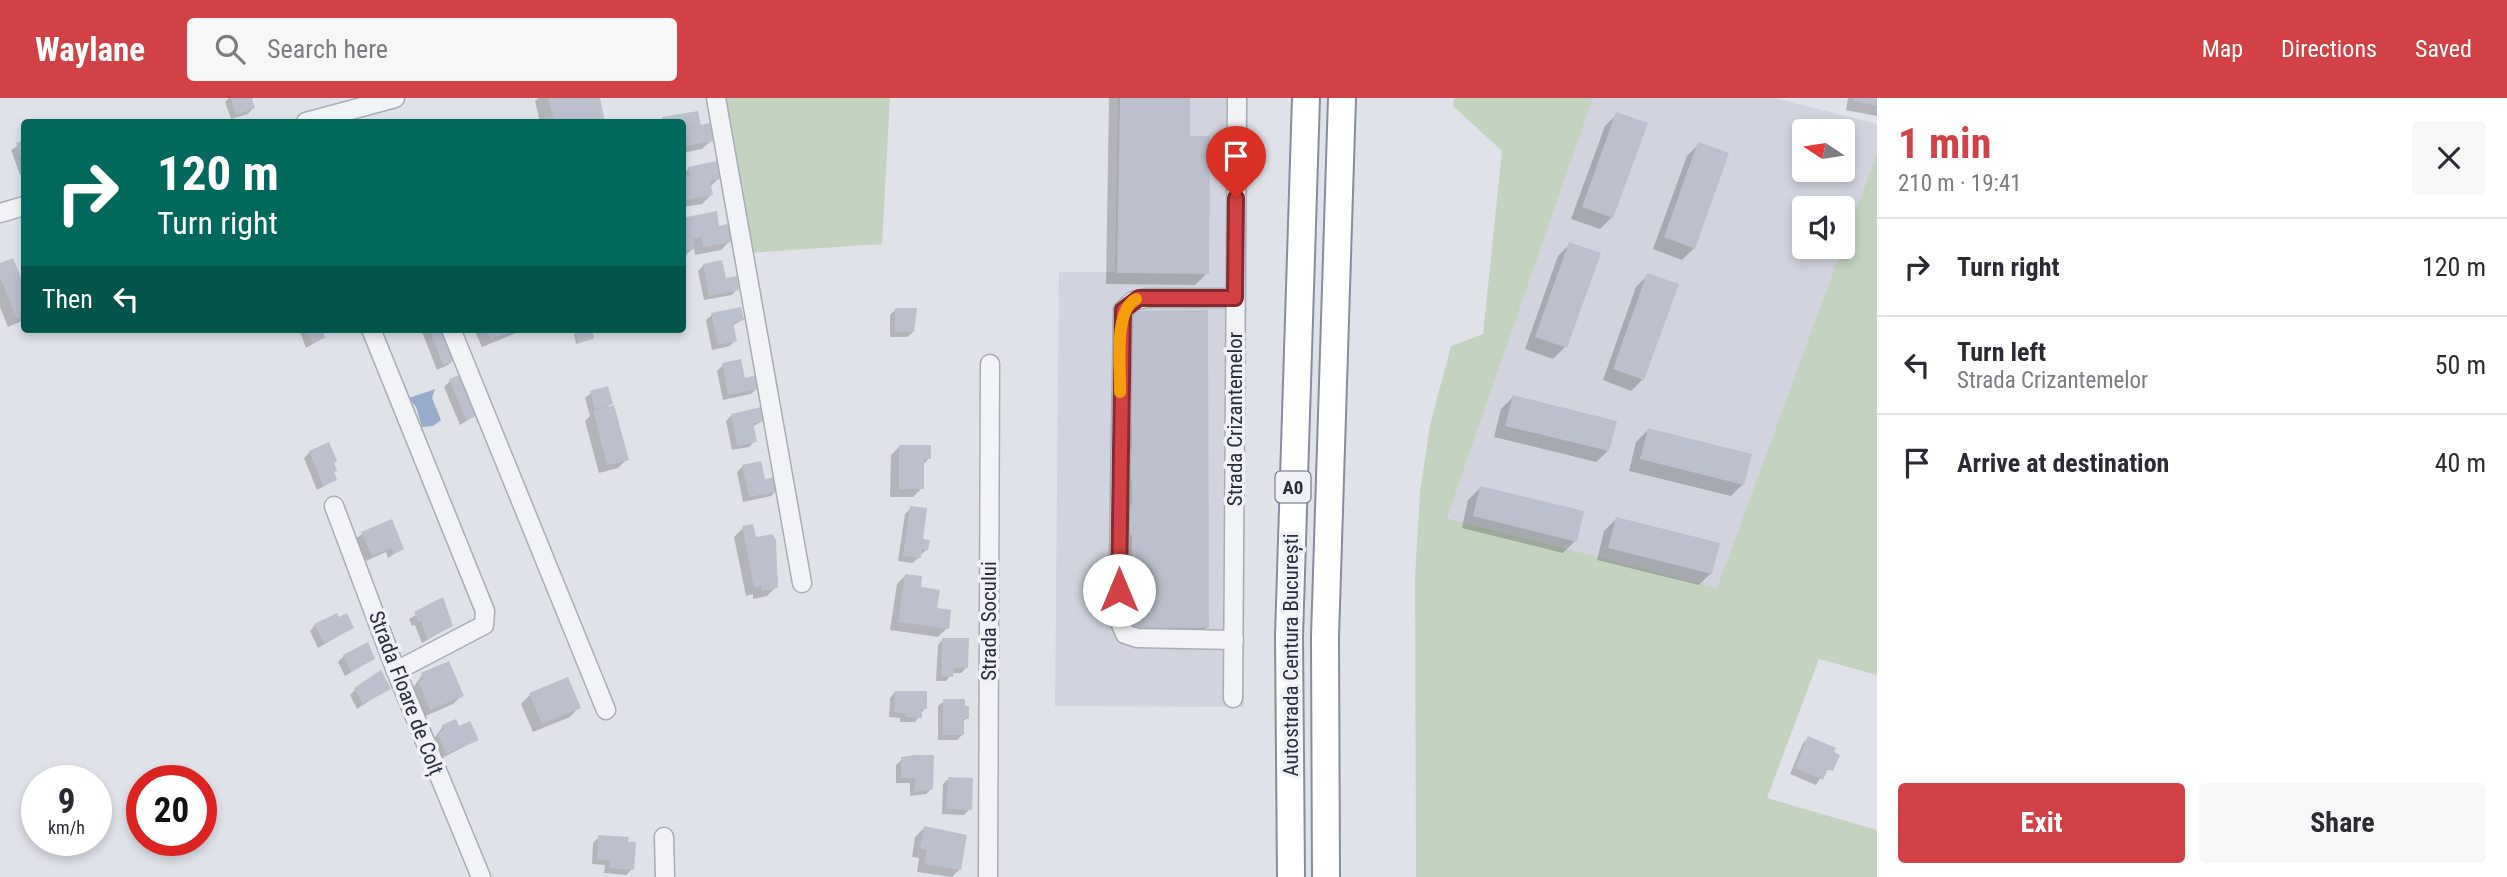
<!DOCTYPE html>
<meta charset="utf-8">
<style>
:root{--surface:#fff;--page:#f7f7f7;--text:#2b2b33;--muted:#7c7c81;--line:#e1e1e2;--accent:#d14145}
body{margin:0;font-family:"Roboto Condensed",sans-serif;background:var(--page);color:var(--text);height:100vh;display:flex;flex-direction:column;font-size:26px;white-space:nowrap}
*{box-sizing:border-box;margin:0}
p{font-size:23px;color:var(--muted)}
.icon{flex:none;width:38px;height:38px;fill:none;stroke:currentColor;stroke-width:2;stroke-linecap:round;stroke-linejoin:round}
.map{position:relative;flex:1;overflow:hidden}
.sheet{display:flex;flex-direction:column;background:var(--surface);width:630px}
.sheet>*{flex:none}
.hud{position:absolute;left:21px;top:21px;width:665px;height:214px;border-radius:7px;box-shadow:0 4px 10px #0003;background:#00695c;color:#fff;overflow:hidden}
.needle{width:46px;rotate:282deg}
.tools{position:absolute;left:1792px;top:21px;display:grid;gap:14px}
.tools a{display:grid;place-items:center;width:63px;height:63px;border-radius:7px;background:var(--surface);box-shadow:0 4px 10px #0003;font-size:35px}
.speed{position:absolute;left:21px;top:667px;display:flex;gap:14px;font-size:35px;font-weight:700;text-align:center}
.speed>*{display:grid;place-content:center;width:91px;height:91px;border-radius:50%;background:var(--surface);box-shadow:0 4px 10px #0003;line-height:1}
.speed small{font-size:18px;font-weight:400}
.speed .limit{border:10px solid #d22;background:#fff;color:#111}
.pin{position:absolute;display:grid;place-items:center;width:60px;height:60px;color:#fff;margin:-72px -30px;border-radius:50% 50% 50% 0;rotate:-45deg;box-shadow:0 0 7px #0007}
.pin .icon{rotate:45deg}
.me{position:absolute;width:77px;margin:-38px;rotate:0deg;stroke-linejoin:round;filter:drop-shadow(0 0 5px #0008)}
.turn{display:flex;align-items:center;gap:24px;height:147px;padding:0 21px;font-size:32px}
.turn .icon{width:91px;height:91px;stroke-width:2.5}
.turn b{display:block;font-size:49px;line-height:60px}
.then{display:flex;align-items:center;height:66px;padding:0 21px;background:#0003;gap:14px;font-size:26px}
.round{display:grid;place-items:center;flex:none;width:74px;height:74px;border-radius:7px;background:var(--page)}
.summary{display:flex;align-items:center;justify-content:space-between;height:119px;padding:0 21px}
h1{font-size:42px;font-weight:700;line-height:52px;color:var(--accent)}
.action{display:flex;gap:14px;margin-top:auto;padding:14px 21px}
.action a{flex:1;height:80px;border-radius:7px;background:var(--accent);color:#fff;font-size:28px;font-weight:700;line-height:80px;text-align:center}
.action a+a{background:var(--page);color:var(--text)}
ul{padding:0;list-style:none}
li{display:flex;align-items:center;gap:21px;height:98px;padding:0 21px;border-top:2px solid var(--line)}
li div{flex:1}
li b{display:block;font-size:26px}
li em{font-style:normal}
header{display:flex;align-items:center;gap:42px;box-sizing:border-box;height:98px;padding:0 35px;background:var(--accent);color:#fff}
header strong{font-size:33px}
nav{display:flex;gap:38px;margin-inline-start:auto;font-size:24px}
.search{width:490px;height:63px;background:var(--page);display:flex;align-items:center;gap:18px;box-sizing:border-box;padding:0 24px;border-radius:7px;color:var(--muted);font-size:26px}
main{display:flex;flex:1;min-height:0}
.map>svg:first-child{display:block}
</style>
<header>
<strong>Waylane</strong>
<div class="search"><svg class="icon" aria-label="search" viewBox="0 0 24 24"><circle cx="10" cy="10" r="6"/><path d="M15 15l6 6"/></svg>Search here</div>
<nav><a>Map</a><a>Directions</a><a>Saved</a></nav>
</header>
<main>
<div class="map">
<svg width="1877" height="779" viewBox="0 0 1877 779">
<rect width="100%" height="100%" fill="#dfe2e9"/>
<g fill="#d1d4de" fill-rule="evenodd">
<polygon points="1118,0 1248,0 1244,609 1055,608 1059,174 1115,174"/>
<path d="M1593,0H1775L1877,26V55L1843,148V110H1804V149H1843L1717,491L1447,420ZM1804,33H1843V72H1804Z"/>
</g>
<g fill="#c3d3c0">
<polygon points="724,0 890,0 882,146 748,155"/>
<polygon points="1454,0 1593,0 1447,420 1717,490 1877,55 1877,577 1819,561 1767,700 1877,732 1877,779 1416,779 1415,480 1420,394 1430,327 1451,248 1483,236 1502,53 1453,8"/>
</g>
<polygon fill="#99abca" points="435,291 432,300 441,322 433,328 422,329 416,309 409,300"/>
<g fill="#0003">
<polygon points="229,0 250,0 253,10 248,16 231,21 225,4"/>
<polygon points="539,0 598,0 603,24 540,24 535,3"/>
<polygon points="1109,0 1188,0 1188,40 1207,175 1195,187 1106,186"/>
<polygon points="1848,0 1877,0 1877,18 1846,12"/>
<polygon points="697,15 699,29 711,43 702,51 682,55 682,24 659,24 663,21"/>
<polygon points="1617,16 1612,119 1600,131 1571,121 1605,28"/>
<polygon points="24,44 24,75 20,77 11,52"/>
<polygon points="1699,46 1694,150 1682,162 1653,151 1687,58"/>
<polygon points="689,70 718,81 710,89 711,97 702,106 682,109 682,77"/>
<polygon points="682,121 718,130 730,143 721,152 695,157 694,150 682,160"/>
<polygon points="1570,146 1565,249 1553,261 1525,251 1558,158"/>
<polygon points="13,162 24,191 24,222 8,229 0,209 0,167"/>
<polygon points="704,167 724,182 737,191 732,197 704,202 698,173"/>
<polygon points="1648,177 1643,281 1631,293 1603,282 1636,189"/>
<polygon points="896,211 913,234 907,239 890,239 890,217"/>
<polygon points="1132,214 1207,529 1195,541 1120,541"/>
<polygon points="712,217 742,222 732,228 735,242 730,248 712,252 706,222"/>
<polygon points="303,231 320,231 323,240 306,250 300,234"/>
<polygon points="425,231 442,231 454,262 448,267 437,272 422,234"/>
<polygon points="474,231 526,231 482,249"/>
<polygon points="590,231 592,240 576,246 574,236"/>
<polygon points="723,267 744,282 757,290 751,296 723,302 717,273"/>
<polygon points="450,283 478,316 460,327 444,289"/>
<polygon points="591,295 611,305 605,311 627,361 618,370 599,375 585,323 590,318 585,300"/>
<polygon points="1513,299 1608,353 1596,364 1494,339 1501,311"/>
<polygon points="732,317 762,323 752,329 755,343 749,349 732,352 726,323"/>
<polygon points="1648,332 1743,386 1731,398 1629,373 1636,344"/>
<polygon points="900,348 929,360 923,367 922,390 913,399 890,399 891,357"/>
<polygon points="310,354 332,366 335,382 317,392 304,360"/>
<polygon points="743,368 764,383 777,392 771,398 743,404 737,374"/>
<polygon points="1480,390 1575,443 1563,455 1462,430 1468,402"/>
<polygon points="911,410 927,451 913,465 898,463 905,416"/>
<polygon points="1616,421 1711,475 1699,487 1597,462 1604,433"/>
<polygon points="743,430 754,441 776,489 767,498 753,501 753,496 746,498 734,439"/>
<polygon points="362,436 402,451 388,460 386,454 366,463 356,441"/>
<polygon points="906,477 947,530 938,539 890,532 897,486"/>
<polygon points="442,502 451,528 422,545 415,527 412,528 409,521"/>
<polygon points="338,521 352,530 318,550 310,533 315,527"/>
<polygon points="943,541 966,570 961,575 952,575 946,583 936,583 938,547"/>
<polygon points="344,558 373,561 345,578 338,564"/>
<polygon points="422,577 462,597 453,606 421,620 410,594"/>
<polygon points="389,590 357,611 350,597 355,592"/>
<polygon points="895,594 925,610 915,624 900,624 900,620 889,619 890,600"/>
<polygon points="530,597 578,610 570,619 533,634 521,606"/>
<polygon points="944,603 967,620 962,625 962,637 957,642 938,642 938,608"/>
<polygon points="443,628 458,630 477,642 440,661 433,642"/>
<polygon points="1809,640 1832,672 1825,672 1816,687 1790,676 1803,645"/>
<polygon points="902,661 932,690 926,696 910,698 910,685 896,685 896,667"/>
<polygon points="948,681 970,711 964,717 942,716 943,686"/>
<polygon points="924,730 959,772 952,779 917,774 919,760 912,759 915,739"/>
<polygon points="599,739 632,771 626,777 604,775 605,767 592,766 593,745"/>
</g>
<g fill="#bcc0cc">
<polygon points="231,0 252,0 255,10 236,17"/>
<polygon points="548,0 600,0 605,24 554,24"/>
<polygon points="1120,0 1190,0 1190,38 1210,38 1209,176 1117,175"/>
<polygon points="1854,0 1877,0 1877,8 1854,3"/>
<polygon points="698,13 701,27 710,25 713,43 685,48 682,24 663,24 662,19"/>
<polygon points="1616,14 1648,25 1613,120 1582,109"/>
<polygon points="24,42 24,69 16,45"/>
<polygon points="1698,44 1729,55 1695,151 1664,139"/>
<polygon points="717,63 720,81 710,83 713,97 682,103 682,80 690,78 688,69"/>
<polygon points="717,113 719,128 728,126 732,144 703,149 702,139 693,141 695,151 683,153 682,120"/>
<polygon points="1569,144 1601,155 1567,250 1535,239"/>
<polygon points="13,160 24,187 24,218 17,221 0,179 0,165"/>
<polygon points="722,162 726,180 737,178 739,192 709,198 703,166"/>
<polygon points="1647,175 1679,186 1644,282 1613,271"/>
<polygon points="741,209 744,222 733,225 737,243 718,247 711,215"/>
<polygon points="895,210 917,210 914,234 895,234"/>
<polygon points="1208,212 1209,530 1131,530 1131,492 1124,492 1124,463 1132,462 1132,437 1125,437 1125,407 1132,407 1132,381 1125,381 1124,351 1132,351 1132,326 1124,326 1124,295 1131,295 1131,213"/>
<polygon points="306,231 322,231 325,240 312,245"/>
<polygon points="429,231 444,231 456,262 443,267"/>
<polygon points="486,231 516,231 491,241"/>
<polygon points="592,231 594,241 578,245 575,232"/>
<polygon points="741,261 745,280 756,277 759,291 728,297 722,265"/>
<polygon points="464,275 480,316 466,322 449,281"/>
<polygon points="608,288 613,306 595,311 590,293"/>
<polygon points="1513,297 1617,323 1609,353 1505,328"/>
<polygon points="614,307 629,362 607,367 593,312"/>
<polygon points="761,309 764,323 753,325 757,344 737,348 731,316"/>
<polygon points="1648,330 1752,356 1744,387 1640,361"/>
<polygon points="329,344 337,363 334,365 337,373 334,374 337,382 323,388 309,353"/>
<polygon points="899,347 931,347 931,361 924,361 924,391 899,391"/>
<polygon points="761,363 765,381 776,379 779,393 749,399 742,367"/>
<polygon points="1480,388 1584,413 1577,444 1473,418"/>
<polygon points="910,408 927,410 923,441 930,442 928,452 922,451 921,460 903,458"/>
<polygon points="1616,419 1720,445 1712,476 1608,450"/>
<polygon points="392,421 404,451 394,456 391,450 372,458 361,434"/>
<polygon points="753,426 756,439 772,436 776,442 778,490 762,493 761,488 754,490 742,428"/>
<polygon points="905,476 922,478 921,489 940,492 937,510 951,512 949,531 898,524"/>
<polygon points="443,499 453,528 427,541 421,523 418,524 414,514"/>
<polygon points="337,515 339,519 347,515 354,530 324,545 314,526"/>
<polygon points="942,540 969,540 968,570 954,570 953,579 941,578"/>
<polygon points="368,544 375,561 351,574 343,557"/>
<polygon points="449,563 464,598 430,612 418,584 424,581 421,575"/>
<polygon points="381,572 391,591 363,606 354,590"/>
<polygon points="568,579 581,610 542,626 529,595"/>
<polygon points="895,593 927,593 927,611 922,611 922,620 905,619 905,615 894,614"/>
<polygon points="943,601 965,601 965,608 969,608 969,621 964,621 964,637 943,637"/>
<polygon points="456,621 459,628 470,623 479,642 446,656 437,635 444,632 442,627"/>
<polygon points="1808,638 1836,650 1834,654 1840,657 1833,673 1828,671 1823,682 1795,670"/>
<polygon points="915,657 934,657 933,691 914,694 915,680 901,680 901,659"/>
<polygon points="948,679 973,680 972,712 946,711"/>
<polygon points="924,728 967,737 961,772 924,766 927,752 920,750"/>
<polygon points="598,737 629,739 628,744 636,744 634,772 609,770 610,762 597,761"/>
</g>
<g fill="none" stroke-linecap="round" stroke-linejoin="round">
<defs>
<g id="minor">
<polyline points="716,0 802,485"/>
<polyline points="306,24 395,0"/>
<polyline points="0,115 24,108"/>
<polyline points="371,231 485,513 484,527 396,573"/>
<polyline points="451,231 606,612"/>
<polyline points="334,408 396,573 481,779"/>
<polyline points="1234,542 1137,540 1125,536 1118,519 1123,212 1133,203 1147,200 1235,200"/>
<polyline points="1233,600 1237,0"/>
<polyline points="664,739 665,779"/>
<polyline points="988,779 990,266"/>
</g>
<g id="highway">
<polyline points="1291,779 1289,538 1306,0"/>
<polyline points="1326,779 1325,539 1342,0"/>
</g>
</defs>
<use href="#minor" stroke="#a8acb6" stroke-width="21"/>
<use href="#highway" stroke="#868da0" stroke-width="30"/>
<use href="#minor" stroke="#f2f3f7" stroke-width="18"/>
<use href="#highway" stroke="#fff" stroke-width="26"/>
</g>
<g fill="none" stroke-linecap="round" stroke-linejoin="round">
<defs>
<polyline id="route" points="1119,492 1123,212 1139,200 1235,200 1236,100"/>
</defs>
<use href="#route" stroke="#882a2d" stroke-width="18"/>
<use href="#route" stroke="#d14145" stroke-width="12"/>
<path stroke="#f59e0b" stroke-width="12" d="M1120,294C1121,270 1113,213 1136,201"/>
</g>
<g text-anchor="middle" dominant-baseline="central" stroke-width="7" stroke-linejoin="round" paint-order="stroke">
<rect fill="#eff1f6" stroke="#646877" stroke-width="2" x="1275.5" y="373.5" width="35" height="31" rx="5"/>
<g font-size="19" font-weight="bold" fill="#282e40">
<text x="1293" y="389">A0</text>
</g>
<g font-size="21" fill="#282e40" stroke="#eff1f6">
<text transform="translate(1235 321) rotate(-90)">Strada Crizantemelor</text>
<text transform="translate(989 523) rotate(-90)">Strada Socului</text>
<text transform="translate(1291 557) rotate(-90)">Autostrada Centura București</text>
<text transform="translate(406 595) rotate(69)">Strada Floare de Colț</text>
</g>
</g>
</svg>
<div class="tools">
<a><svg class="needle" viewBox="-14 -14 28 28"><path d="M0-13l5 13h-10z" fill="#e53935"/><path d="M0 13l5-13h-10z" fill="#7c7c81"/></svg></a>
<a><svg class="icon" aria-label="sound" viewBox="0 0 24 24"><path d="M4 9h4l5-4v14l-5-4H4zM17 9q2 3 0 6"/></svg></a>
</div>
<div class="speed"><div>9<small>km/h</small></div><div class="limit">20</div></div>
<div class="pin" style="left:1236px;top:100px;background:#d93025"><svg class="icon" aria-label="arrive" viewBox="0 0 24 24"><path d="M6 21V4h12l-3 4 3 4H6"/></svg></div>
<svg class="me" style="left:1119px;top:492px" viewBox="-20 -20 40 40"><circle r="19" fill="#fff"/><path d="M0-13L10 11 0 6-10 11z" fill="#d14145"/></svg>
<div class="hud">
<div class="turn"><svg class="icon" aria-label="right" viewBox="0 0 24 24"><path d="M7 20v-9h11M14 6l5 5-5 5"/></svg><div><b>120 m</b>Turn right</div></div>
<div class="then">Then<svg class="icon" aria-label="left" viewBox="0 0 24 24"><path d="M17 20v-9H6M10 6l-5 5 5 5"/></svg></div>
</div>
</div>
<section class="sheet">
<div class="summary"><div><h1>1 min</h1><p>210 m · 19:41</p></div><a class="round"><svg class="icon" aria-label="close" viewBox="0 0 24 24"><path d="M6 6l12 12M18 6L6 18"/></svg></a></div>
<ul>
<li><svg class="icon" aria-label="right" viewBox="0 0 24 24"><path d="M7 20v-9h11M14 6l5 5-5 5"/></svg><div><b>Turn right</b></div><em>120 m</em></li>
<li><svg class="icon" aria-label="left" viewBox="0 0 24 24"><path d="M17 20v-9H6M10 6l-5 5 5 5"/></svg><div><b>Turn left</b><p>Strada Crizantemelor</p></div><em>50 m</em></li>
<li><svg class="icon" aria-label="arrive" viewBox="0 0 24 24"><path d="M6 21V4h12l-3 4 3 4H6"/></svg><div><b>Arrive at destination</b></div><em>40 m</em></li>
</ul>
<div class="action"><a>Exit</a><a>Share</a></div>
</section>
</main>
